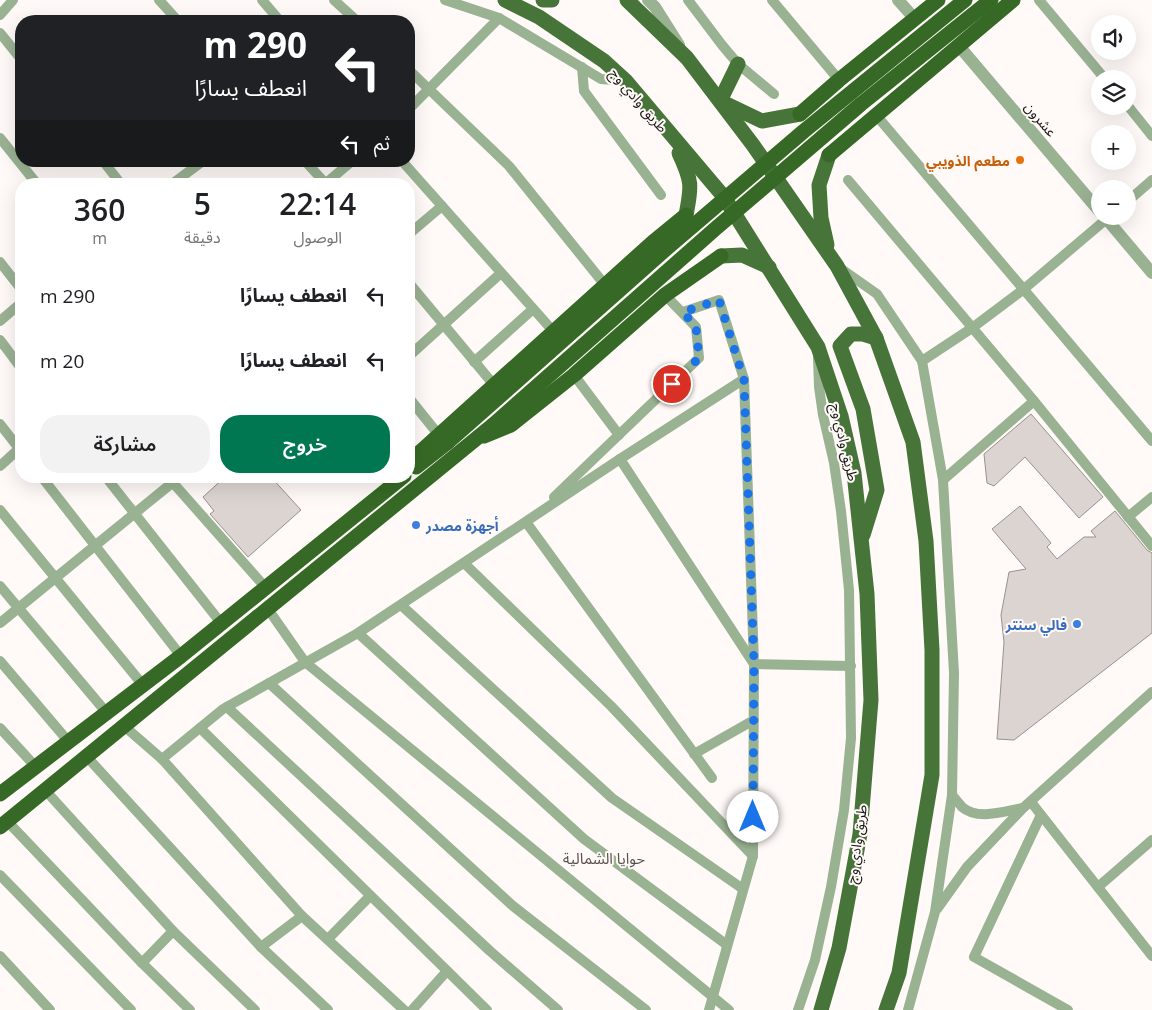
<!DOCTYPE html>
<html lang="ar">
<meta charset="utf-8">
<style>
:root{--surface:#fff;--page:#f2f2f2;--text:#202124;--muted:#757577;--accent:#007651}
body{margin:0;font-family:"Open Sans","Noto Sans Arabic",sans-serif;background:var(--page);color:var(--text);direction:rtl;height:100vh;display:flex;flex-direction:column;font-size:19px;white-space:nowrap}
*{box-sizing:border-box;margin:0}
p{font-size:16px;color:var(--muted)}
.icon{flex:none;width:28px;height:28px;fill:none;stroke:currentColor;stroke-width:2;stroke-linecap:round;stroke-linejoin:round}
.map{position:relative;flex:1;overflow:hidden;direction:ltr}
.panel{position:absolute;left:15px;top:178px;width:400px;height:305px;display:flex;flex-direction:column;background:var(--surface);border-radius:20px;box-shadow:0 5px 20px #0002;direction:rtl}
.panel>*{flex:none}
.top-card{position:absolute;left:15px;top:15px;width:400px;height:152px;border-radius:20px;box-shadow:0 5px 20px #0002;direction:rtl;background:#202124;color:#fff;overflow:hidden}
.tools{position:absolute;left:1091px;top:15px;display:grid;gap:10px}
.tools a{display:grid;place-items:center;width:45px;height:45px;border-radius:50%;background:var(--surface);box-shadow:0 5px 20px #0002;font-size:25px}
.pin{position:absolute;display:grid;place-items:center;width:42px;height:42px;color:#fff;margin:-21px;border:2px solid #fff;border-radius:50%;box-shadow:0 1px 5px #0007}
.me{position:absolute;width:55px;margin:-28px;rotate:0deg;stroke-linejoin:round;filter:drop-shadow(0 0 4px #0008)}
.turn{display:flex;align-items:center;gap:18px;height:105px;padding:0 25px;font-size:22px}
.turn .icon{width:65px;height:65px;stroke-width:2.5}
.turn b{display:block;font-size:35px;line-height:42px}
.then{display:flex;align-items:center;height:48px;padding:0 25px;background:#0003;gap:10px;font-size:19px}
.eta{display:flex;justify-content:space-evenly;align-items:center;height:85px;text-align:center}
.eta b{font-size:30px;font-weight:600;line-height:35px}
.cta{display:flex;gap:10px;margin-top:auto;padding:10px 25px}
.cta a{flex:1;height:58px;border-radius:20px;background:var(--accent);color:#fff;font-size:20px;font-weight:600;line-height:58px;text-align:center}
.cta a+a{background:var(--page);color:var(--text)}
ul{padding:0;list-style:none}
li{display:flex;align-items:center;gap:15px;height:65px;padding:0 25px}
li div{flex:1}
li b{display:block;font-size:19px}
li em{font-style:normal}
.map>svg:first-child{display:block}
</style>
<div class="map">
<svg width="1152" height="1010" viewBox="0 0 1152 1010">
<rect width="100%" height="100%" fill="#fffaf8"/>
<g fill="#dcd4d0" stroke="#98918d">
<polygon points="1031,414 1103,497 1079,518 1025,457 994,486 987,483 984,454"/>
<polygon points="226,476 270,476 301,510 248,557 210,514 214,511 203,497"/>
<polygon points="1020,506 1051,543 1047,547 1057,559 1084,537 1096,537 1091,531 1115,511 1147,550 1152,553 1152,633 1014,740 997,739 1004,642 1001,615 1009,572 1026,569 992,529"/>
</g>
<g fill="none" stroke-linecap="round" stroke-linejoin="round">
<g stroke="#99b292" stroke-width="10">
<polyline points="159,0 178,21"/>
<polyline points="262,0 280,21"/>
<polyline points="334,0 357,21"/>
<polyline points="445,0 499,18 601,79 626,81"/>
<polyline points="688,0 722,45 738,64 774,94"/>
<polyline points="772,0 839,80"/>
<polyline points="1039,0 1105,79"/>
<polyline points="0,15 13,0"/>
<polyline points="0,33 21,59"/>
<polyline points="582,67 584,91 661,195"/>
<polyline points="409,70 509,166 605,285"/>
<polyline points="1128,106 1152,136"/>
<polyline points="409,109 499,18"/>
<polyline points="876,115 1152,441"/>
<polyline points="0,138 37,184"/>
<polyline points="103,161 121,184"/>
<polyline points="305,161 326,184"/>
<polyline points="402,161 553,331"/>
<polyline points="848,180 1034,401 1152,546"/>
<polyline points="172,184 203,161"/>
<polyline points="325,184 352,161"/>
<polyline points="1128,201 1152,180"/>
<polyline points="409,234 442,206"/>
<polyline points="0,262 21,289"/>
<polyline points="840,268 877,294 922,361 943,480 954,673 952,795 935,912 908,1010"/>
<polyline points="409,283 494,385"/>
<polyline points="683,312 719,300 744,379 754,664 753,856 709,1010"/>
<polyline points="0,321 21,303"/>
<polyline points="0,340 21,368"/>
<polyline points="409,356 501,273"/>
<polyline points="922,361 972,328 1024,289 1110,216"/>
<polyline points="474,362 533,309"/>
<polyline points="574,375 619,435"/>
<polyline points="409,398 438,434"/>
<polyline points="0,424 21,451"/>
<polyline points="620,459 754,664 851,666"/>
<polyline points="0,466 21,447"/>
<polyline points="41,476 181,656"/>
<polyline points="105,476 221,623"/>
<polyline points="167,476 265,587"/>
<polyline points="943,480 1034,401"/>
<polyline points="554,497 699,358 696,327 665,295"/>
<polyline points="0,510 142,684"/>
<polyline points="1128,517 1152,497"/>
<polyline points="526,522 712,778"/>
<polyline points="464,563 611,706 753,856"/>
<polyline points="0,586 106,712"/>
<polyline points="401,605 612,798 743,889"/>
<polyline points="268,609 305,662 729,1010"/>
<polyline points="0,623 172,483"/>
<polyline points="358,633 584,839 727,945"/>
<polyline points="0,661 68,741"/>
<polyline points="269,683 513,906 646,1010"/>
<polyline points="227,707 490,951 558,1010"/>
<polyline points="124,726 162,759 302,916 404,1010"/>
<polyline points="0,728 35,766"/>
<polyline points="200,728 487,1010"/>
<polyline points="694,754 754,720"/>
<polyline points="87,757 261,947 328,1010"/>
<polyline points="162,759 223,709 358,633 620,459 744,379"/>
<polyline points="45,790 173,931 255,1010"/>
<path d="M952,795C955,799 959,803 962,807C978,821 1005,811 1023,808"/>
<polyline points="1031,802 1152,956"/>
<polyline points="1041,815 974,957 1068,1010"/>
<polyline points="7,821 142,963 190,1010"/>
<polyline points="0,875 131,1010"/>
<polyline points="1098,887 1152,840"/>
<polyline points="937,909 967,867 1023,808 1152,692"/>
<polyline points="328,939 370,896"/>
<polyline points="261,947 302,916"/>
<polyline points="0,956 50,1010"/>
<polyline points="142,963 173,931"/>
<polyline points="412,1010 447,971"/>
<polyline points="798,1010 815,960 831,887 844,810 851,738 849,590 841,511 834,463 823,415 819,387 818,358"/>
</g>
<g stroke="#99b292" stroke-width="12">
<polyline points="648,0 655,7 679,45"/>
<polyline points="898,0 915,19"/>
<polyline points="959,46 1100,212"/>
<polyline points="1104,216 1152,273"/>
</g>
<g stroke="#467439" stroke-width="15">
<polyline points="505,0 539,17 604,61 626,81 724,197 818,347 841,416 854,473 867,594 871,700 860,834 839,948 821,1010"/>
<polyline points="543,0 552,0"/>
<polyline points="627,0 687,58 753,145 837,266 876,338 913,442 926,541 932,650 932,775 899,973 886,1010"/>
<polyline points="738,64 720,101 762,121 800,114"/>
<path d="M679,153C692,181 692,185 686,215"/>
<polyline points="827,245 821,218 819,185 829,155"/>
<polyline points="721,256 742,255 769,267"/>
<polyline points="863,535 877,490 863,409 840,346 851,334 863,334 876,338"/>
</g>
<g stroke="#366926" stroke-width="15">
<polyline points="800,114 839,80 938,0"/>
<polyline points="829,155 1013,0"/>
<polyline points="484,436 511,425 574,375 665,295 721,256"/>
<polyline points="409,462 653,242 686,215"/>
<polyline points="416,467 448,442"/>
<polyline points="0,794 181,656 404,476"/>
<polyline points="0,827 493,425"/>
</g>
<g stroke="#366926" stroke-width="15">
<polyline points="493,425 715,229 861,104 991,0"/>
<polyline points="448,442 666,249 804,131 965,0"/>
</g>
</g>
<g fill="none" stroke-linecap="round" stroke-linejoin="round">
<polyline stroke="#1a73e8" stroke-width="9" stroke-dasharray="0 16.2" points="672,384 699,358 696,327 683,312 719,300 744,380 754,664 753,817"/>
</g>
<circle fill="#e8710a" stroke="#fffaf8" stroke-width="2" cx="1020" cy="160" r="5"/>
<g fill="#3f7fe0" stroke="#fffaf8" stroke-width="2">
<circle cx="416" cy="525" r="5"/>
<circle cx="1077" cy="624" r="5"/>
</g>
<g text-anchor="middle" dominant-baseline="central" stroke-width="4" stroke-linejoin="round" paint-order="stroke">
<g font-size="14" fill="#191715" stroke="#fffaf8">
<text transform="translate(639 100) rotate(49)">طريق وادي وج</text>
<text transform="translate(1041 119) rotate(50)">عشرون</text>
<text transform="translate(845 442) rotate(77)">طريق وادي وج</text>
<text transform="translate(856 844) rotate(-82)">طريق وادي وج</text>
</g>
<g font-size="14" font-weight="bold" fill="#c56008" stroke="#fffaf8" text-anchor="end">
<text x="1010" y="160">مطعم الذويبي</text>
</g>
<g font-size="14" font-weight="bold" fill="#366cbe" stroke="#fffaf8" text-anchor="start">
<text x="426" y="525">أجهزة مصدر</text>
<text x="1067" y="624" text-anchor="end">فالي سنتر</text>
</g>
<g font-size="15" fill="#57514d" stroke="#fffaf8">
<text x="604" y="858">حوايا الشمالية</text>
</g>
</g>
</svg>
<div class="tools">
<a><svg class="icon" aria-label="sound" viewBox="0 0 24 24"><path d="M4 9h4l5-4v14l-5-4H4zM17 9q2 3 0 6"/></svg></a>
<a><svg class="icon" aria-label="layers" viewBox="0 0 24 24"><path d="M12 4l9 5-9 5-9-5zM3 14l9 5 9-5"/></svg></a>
<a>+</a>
<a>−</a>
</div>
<div class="pin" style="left:672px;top:384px;background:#d93025"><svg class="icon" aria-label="arrive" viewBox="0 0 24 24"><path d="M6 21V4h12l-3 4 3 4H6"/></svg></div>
<svg class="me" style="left:753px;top:817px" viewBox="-20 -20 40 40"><circle r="19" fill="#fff"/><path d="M0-13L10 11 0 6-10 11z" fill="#1a73e8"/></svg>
<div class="top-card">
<div class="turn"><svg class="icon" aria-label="left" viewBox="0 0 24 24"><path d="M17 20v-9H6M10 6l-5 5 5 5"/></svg><div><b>290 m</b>انعطف يسارًا</div></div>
<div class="then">ثم<svg class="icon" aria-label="left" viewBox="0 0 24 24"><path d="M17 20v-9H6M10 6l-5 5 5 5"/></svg></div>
</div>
<section class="panel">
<div class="eta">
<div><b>22:14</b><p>الوصول</p></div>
<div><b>5</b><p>دقيقة</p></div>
<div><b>360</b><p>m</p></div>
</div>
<ul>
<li><svg class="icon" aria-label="left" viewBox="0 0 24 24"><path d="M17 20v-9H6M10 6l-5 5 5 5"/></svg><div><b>انعطف يسارًا</b></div><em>290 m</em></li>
<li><svg class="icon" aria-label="left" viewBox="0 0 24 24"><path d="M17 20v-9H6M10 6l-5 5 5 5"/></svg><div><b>انعطف يسارًا</b></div><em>20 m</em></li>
</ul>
<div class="cta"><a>خروج</a><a>مشاركة</a></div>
</section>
</div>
